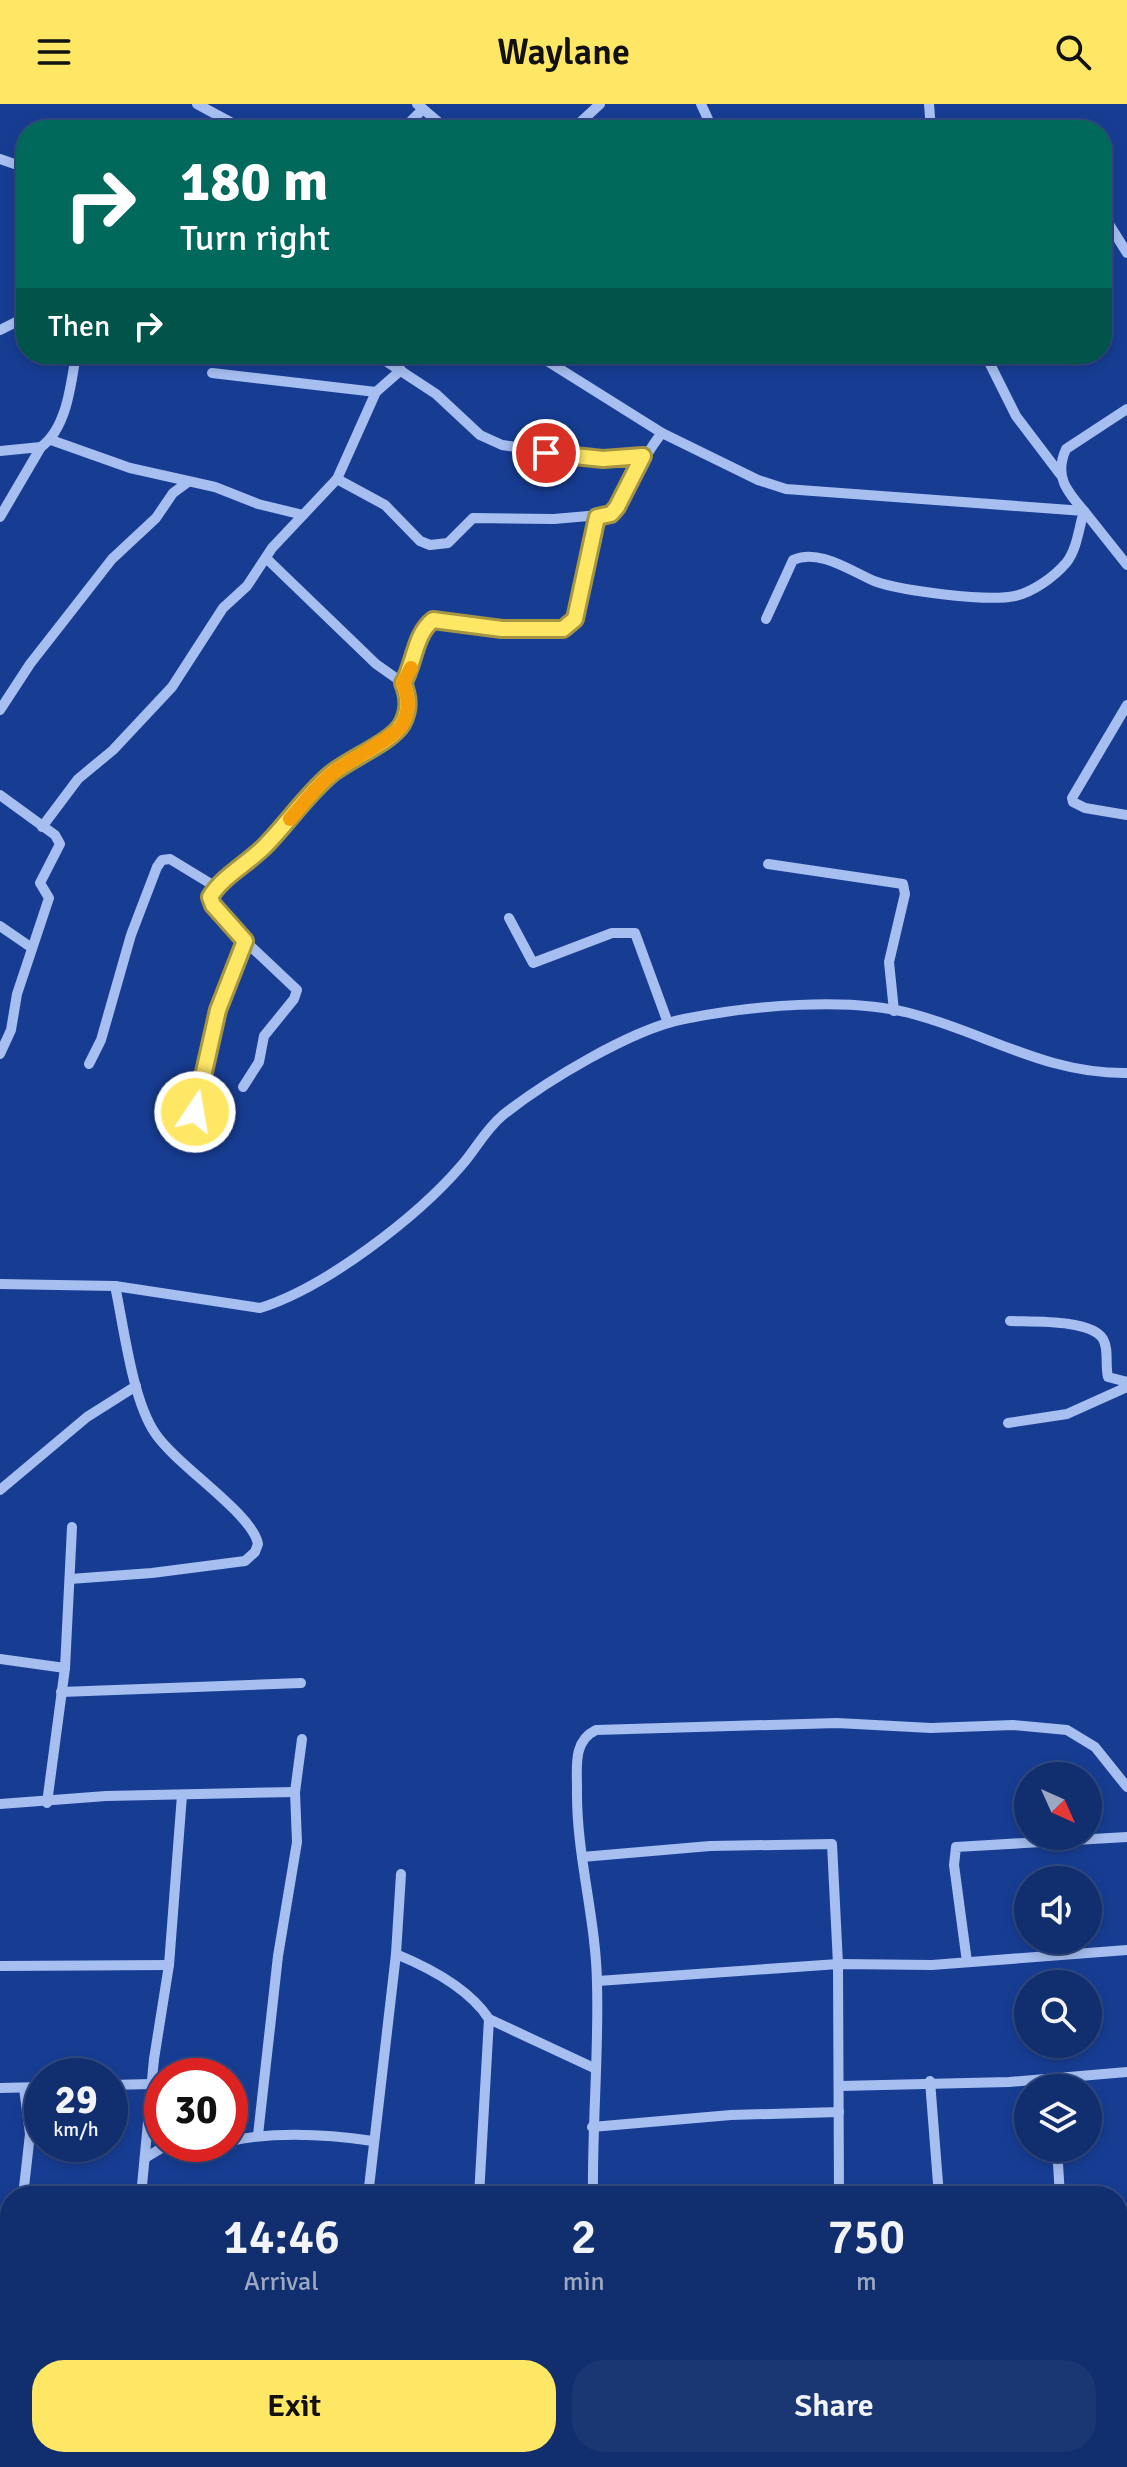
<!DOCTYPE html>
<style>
:root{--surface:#112e6e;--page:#1a3673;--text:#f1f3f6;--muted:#9ca8c2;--line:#304a81;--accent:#ffe766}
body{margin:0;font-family:Signika,sans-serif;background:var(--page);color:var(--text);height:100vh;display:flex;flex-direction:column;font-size:30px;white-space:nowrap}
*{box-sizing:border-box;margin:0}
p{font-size:26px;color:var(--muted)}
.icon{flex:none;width:44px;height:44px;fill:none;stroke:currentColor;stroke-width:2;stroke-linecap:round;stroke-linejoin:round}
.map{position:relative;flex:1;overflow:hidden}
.details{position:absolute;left:0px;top:2082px;width:1128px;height:282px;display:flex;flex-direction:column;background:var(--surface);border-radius:32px 32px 0 0;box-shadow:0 4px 12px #0003,0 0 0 2px var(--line)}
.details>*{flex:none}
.guide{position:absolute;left:16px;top:16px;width:1096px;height:244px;border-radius:32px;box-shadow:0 4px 12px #0003,0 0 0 2px var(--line);background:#00695c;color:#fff;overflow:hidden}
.needle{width:52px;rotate:135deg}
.buttons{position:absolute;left:1014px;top:1658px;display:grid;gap:16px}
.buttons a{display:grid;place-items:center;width:88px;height:88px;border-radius:50%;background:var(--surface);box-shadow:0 4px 12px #0003,0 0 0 2px var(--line);font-size:40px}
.speed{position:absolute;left:24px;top:1954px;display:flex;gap:16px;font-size:40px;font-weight:700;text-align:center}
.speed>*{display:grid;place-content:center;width:104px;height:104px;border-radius:50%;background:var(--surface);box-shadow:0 4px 12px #0003,0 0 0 2px var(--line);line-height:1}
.speed small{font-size:20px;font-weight:400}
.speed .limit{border:12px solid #d22;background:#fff;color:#111}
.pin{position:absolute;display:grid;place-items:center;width:68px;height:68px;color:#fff;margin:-34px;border:4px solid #fff;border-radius:50%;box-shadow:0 2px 8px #0007}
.me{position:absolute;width:88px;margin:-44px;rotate:12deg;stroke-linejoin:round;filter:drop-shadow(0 0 6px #0008)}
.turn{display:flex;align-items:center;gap:28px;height:168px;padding:0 32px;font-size:36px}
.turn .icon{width:104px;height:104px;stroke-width:2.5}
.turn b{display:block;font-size:56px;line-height:68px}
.then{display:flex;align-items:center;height:76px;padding:0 32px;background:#0003;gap:16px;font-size:30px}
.eta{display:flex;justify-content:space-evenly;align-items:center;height:136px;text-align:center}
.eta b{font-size:48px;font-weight:600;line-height:56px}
.primary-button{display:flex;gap:16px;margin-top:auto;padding:16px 32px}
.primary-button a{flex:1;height:92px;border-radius:32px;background:var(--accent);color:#111;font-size:32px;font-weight:600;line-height:92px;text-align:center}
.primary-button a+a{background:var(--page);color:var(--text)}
header{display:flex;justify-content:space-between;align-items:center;height:104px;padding:0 32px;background:var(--accent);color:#111;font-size:36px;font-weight:600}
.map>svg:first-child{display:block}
</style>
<header><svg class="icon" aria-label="menu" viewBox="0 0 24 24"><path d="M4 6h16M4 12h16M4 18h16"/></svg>Waylane<svg class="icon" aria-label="search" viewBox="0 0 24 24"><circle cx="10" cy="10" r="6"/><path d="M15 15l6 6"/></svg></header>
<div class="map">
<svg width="1127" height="2363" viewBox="0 0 1127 2363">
<rect width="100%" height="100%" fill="#173d93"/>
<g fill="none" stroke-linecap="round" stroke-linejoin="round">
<g stroke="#a6bef0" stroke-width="10">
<polyline points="197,0 245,26"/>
<polyline points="417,0 448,26"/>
<polyline points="701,0 713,26"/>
<polyline points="929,0 931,26"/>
<polyline points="212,26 219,15"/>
<polyline points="402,26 423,5"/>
<polyline points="572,26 600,0"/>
<polyline points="0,55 26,64"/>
<polyline points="1102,109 1127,149"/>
<polyline points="0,226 26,213"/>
<polyline points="375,250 436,290 480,331 502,341 603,355 643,352"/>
<polyline points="536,250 662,329 758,376 786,385 1084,407 1127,461"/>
<polyline points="985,250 1016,312 1060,370"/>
<polyline points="212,269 376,288"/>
<polyline points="51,336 130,364 215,383 258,400 303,411"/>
<polyline points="0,347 41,343"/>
<path d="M337,375L385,401L420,437L430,441L448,439L473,414L554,415L611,410C632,384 641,354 662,329"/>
<path d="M0,413L41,343C67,324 71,280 76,250"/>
<polyline points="266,454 376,560 403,579"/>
<path d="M766,515L793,456C818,444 851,467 874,477C902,487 987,498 1015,492C1033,488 1054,473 1066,459C1077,446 1079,423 1084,407C1066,386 1054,372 1066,345L1127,305"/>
<polyline points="1127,601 1072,694 1073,698 1085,704 1127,711"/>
<polyline points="0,606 30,560 112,455 156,414 173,389 188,378"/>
<polyline points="0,691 55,731 60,740 40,779 49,794 17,890 11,926 0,950"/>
<polyline points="42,723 78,675 113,646 172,583 223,504 247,482 272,444 337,375 376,288 401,266"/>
<polyline points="768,760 903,780 905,790 889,858 894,907"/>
<polyline points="509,814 533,859 612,829 635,829 668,919"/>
<polyline points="0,822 32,844"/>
<polyline points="89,960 101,936 131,831 157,763 162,756 170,755 216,783"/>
<path d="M243,983L259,958L264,932L294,895L297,886L245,837L213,801L210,793C222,772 247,760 264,743C287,720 306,691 331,670C349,655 393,638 402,620C410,606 408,593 403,579C415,559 414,531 433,516L502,525H563L572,520L579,503L597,413"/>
<polyline points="173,1024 182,1025 195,1008 218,906 245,837"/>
<path d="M0,1180L115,1182L260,1204C325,1184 417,1113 461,1062C476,1045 485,1026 503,1011C546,977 632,925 684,915C750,902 848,892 913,910C988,930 1046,970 1127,969"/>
<path d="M1010,1217C1031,1218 1091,1215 1103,1235C1109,1245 1105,1261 1108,1273L1127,1278"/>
<polyline points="1008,1319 1067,1310 1127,1283"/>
<polyline points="0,1386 87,1313 136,1282"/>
<path d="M70,1475L152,1469L245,1457L255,1448L258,1440C253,1410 177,1362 155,1329C132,1295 124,1223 115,1182"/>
<polyline points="0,1555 65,1564"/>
<polyline points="61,1588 301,1579"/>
<polyline points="47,1699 65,1564 72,1423"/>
<polyline points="0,1700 106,1692 295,1688"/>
<polyline points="582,1753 710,1742 832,1740 838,1860 839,2092"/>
<path d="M396,1850C430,1864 469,1884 489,1915L594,1964"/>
<polyline points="967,1858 954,1761 956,1743 1127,1733"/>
<polyline points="0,1862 169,1861"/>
<polyline points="598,1877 838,1860 932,1861 1127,1846"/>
<polyline points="930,1977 939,2092"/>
<polyline points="110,1981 152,1980"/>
<polyline points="840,1982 1009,1978 1127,1968"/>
<polyline points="0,1984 42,1983"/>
<polyline points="592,2023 731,2011 839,2008"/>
<polyline points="258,2031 278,1852 297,1738 295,1688 302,1635"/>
<path d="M230,2037C276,2027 326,2030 373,2037"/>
<polyline points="1057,2044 1060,2092"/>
<polyline points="145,2054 165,2042 193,2040"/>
<polyline points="23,2092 30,2030 24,1984"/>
<polyline points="141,2092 154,1955 169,1861 182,1691"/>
<polyline points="368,2092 396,1850 401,1770"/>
<polyline points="479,2092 489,1915"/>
<path d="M593,2092C592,2021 599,1950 597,1879C596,1814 576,1750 577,1685C577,1662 573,1637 596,1626L837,1619L931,1624L1013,1621L1067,1626L1095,1643L1127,1683"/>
<polyline points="4,2282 10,2201"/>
<polyline points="1118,2349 1127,2349"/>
<polyline points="209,2354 209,2363"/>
<polyline points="627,2354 627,2363"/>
<polyline points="742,2354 743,2363"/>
<polyline points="857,2362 935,2354"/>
<polyline points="469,2363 480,2354"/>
</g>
</g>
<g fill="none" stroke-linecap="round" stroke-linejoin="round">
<defs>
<path id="route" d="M195,1008L218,906L245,837L213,801L210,793C222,773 247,760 264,743C287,720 306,691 331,670C349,655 392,638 402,620C410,606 409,593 403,579C415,559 414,531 433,516L502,525H563L575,515L597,413L611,410L617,403L643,352L603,355L546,349"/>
</defs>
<use href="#route" stroke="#a69642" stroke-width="20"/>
<use href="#route" stroke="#ffe766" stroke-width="14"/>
<path stroke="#f59e0b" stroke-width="14" d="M290,715C304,699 317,681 334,668C349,656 394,634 402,621C410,607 409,593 403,579L411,564"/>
</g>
</svg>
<div class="buttons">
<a><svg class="needle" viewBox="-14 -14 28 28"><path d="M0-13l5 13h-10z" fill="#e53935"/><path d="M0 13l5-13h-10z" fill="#9ca8c2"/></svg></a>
<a><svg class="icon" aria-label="sound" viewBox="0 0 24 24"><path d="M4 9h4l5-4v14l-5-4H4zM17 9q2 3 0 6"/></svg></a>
<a><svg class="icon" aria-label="search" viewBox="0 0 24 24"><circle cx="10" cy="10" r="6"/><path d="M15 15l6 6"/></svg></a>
<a><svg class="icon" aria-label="layers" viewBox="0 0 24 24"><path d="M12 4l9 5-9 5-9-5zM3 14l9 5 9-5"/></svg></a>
</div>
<div class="speed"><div>29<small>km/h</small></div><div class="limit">30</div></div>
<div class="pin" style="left:546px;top:349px;background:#d93025"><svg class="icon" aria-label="arrive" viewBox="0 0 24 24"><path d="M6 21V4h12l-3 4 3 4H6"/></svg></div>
<svg class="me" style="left:195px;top:1008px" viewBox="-20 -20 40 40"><circle r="17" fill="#ffe766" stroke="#fff" stroke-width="3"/><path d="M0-11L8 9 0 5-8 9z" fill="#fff"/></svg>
<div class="guide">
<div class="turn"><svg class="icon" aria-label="right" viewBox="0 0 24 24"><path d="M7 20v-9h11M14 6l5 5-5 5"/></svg><div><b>180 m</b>Turn right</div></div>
<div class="then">Then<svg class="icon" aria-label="right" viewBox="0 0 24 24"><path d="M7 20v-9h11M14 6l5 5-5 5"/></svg></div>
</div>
<section class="details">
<div class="eta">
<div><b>14:46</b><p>Arrival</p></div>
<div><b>2</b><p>min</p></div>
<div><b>750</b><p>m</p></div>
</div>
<div class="primary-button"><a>Exit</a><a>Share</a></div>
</section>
</div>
